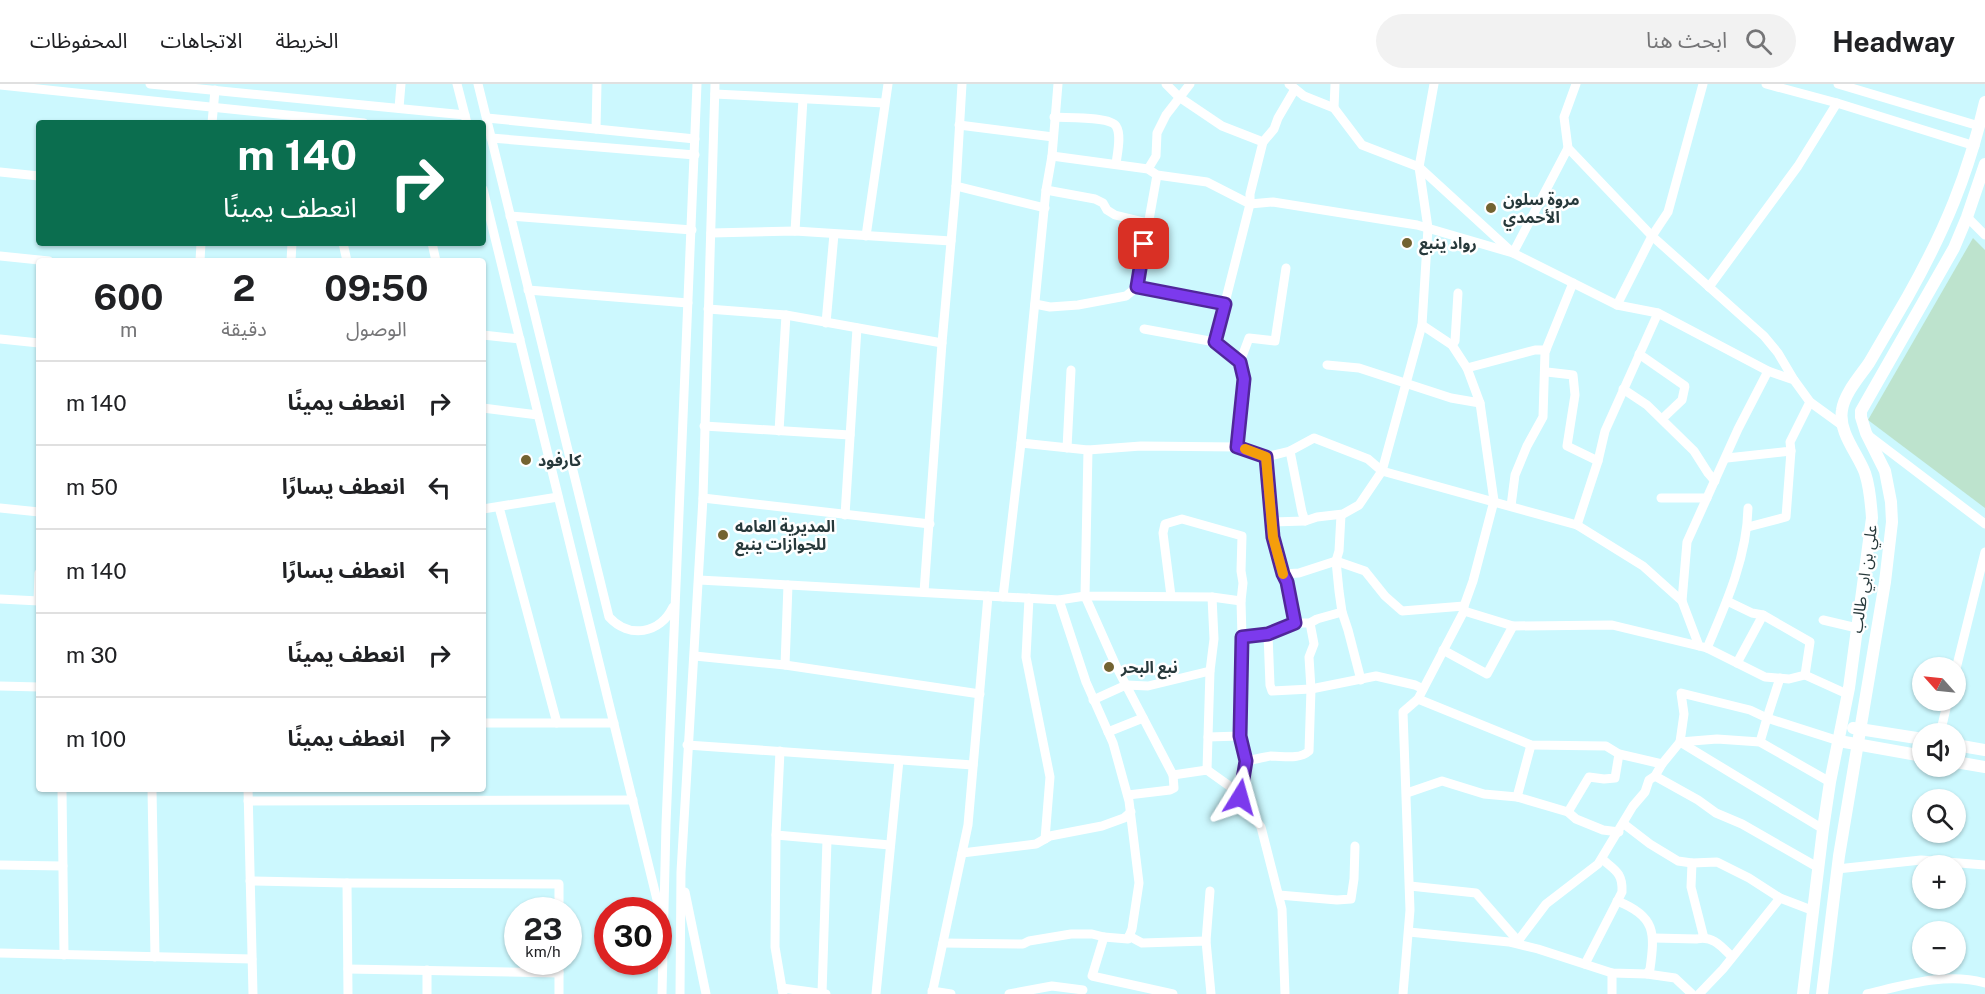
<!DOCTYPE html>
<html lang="ar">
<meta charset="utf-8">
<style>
:root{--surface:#fff;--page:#f2f2f2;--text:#202124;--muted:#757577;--line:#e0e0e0}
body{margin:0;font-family:"Public Sans","Noto Sans Arabic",sans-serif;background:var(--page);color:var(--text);direction:rtl;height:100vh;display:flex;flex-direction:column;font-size:22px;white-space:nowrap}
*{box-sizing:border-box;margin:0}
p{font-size:20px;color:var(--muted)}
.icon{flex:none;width:33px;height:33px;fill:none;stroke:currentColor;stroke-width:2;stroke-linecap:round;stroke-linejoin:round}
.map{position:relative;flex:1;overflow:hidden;direction:ltr}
.side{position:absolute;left:36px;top:174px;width:450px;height:534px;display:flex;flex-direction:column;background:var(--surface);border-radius:6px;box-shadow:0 2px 4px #0004;direction:rtl}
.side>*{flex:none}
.guide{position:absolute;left:36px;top:36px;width:450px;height:126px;border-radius:6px;box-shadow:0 2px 4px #0004;direction:rtl;background:#0b6e4f;color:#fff;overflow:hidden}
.needle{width:39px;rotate:297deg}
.controls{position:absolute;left:1912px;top:573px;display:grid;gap:12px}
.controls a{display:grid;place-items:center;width:54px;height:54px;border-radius:50%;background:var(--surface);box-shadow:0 2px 4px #0004;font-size:30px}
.speed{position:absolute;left:504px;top:813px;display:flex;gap:12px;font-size:30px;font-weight:700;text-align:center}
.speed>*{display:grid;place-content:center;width:78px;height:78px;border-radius:50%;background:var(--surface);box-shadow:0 2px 4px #0004;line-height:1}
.speed small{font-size:15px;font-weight:400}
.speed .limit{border:9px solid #d22;background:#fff;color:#111}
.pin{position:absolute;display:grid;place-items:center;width:51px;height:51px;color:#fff;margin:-26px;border-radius:12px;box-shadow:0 3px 9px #0006}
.me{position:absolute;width:66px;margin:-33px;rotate:8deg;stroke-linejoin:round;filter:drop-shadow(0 0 4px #0008)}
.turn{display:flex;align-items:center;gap:21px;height:126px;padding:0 30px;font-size:27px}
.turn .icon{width:78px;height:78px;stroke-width:2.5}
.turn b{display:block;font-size:42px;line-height:51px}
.eta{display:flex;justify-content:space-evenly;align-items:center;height:102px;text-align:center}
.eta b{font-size:36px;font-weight:700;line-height:42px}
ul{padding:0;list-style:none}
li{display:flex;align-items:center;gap:18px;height:84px;padding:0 30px;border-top:2px solid var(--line)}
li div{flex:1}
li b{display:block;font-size:22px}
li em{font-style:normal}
header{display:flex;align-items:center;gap:36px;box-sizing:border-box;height:84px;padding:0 30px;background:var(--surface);border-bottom:2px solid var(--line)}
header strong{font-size:28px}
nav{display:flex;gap:33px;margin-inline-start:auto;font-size:21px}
.search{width:420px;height:54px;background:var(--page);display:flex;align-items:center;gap:15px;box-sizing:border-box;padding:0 21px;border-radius:33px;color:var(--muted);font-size:22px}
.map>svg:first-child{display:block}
</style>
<header>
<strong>Headway</strong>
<div class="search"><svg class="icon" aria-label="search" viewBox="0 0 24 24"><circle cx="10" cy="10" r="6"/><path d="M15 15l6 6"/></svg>ابحث هنا</div>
<nav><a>الخريطة</a><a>الاتجاهات</a><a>المحفوظات</a></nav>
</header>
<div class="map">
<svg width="1985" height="910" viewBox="0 0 1985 910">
<rect width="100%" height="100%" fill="#ccf8fe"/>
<polygon fill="#bde3cd" points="1973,154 1985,166 1985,424 1868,336"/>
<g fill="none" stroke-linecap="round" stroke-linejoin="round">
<g stroke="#fff" stroke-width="9">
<polyline points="150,0 465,31"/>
<polyline points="457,0 467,39"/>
<path d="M478,0L609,533C629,555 660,550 673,523"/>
<polyline points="1166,0 1179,13 1222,42 1263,58"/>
<polyline points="1289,0 1304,12 1334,24 1362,61 1419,83 1513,169 1568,64"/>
<polyline points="1576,0 1564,33 1568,64 1652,152 1764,252 1778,269 1794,296"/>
<polyline points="1766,0 1837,19 1975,62"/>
<polyline points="1838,0 1979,42"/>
<polyline points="0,1 364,39"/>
<polyline points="715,10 884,19"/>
<polyline points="399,24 401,0"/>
<polyline points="1334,24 1335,0"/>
<path d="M1054,33C1066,34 1110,32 1116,42C1122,51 1117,70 1116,80"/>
<polyline points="487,34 695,55"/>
<polyline points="212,39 215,6"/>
<polyline points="959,41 1053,53"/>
<polyline points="596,45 597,0"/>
<polyline points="491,54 695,71"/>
<polyline points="1052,72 1148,85 1157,91 1207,98 1250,120 1273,118 1417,141 1513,169 1617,221 1658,229 1768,287 1794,296 1810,318 1843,342"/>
<polyline points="1148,85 1156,72 1157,49 1166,31 1190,0"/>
<polyline points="0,88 39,92"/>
<polyline points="1157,91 1137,203 1225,220"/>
<polyline points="956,102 1045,124"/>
<polyline points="483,105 660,828"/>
<polyline points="1046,106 1095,115 1103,119 1107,126 1115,131 1148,139"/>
<polyline points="510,132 692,146"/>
<polyline points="1967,133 1985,151"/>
<polyline points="795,147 803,15"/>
<polyline points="711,149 795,147 951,157"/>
<polyline points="866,152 888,0"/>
<polyline points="343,159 347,177"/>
<polyline points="432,159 436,177"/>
<polyline points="0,172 49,177"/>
<polyline points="200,177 201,159"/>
<polyline points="291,177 292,159"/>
<polyline points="1709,203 1798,82 1837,19"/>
<polyline points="528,206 688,219"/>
<polyline points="1035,220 1050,223 1078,221 1126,212 1137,203"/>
<polyline points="1617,221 1652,152 1668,128 1703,0"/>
<polyline points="708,225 786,231 942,259"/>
<polyline points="826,239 834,150"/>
<polyline points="1422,241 1452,261 1467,284 1480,319 1494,417 1473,497 1464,522 1464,527 1418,615 1531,661 1606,662 1619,670 1662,680 1680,658 1717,655 1760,658 1830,698"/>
<polyline points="1144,245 1215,258 1240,278"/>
<polyline points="483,251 520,255"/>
<polyline points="0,255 39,259"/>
<polyline points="1215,258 1250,120 1250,110 1263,58 1274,45 1278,34 1295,5"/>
<polyline points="1452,261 1455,257 1458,209"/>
<polyline points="1639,270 1685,302 1682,316 1662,335"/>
<polyline points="1327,281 1359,284 1451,314 1480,319"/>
<polyline points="1467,284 1535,266 1546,266"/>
<polyline points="1547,288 1573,291 1575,311 1567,362 1598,377"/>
<polyline points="1623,305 1647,321 1694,367 1708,389 1715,397"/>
<polyline points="483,324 538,331"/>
<polyline points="704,342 850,351"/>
<polyline points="779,347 786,231"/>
<polyline points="1868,351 1985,440"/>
<polyline points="1021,359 1088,366 1141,362 1237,363 1266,373 1290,367 1314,354 1368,375 1382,387 1577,441 1643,482 1682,517 1699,562 1707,564 1765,593 1789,595 1805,591 1847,610"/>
<polyline points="1237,363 1244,295 1240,278 1249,254 1275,257 1286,184"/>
<polyline points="1067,364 1071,286"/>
<polyline points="1088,366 1085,512 1212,513 1241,517"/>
<polyline points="1290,367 1302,428 1305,437"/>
<polyline points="1266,373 1273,454 1283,490 1287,498 1295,539"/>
<polyline points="1727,374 1791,367 1790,358 1810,318"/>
<polyline points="703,414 930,440"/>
<polyline points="1661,414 1707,414"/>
<polyline points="1511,422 1515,391 1527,362 1543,333 1545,268 1573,199"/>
<polyline points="499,423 557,639"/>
<polyline points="0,424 39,428"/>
<polyline points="483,425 558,413"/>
<polyline points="845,431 857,244"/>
<polyline points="1341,431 1339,467 1336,477 1339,507 1342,528 1348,546 1361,596"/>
<polyline points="1272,438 1305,437 1317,433 1343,430 1359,421 1382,387 1422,241 1428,144 1419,83 1434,0"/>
<polyline points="1577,441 1598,377 1605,347 1658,229"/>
<polyline points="1748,443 1786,433 1791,367"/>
<polyline points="1283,490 1299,489 1336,477 1365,487 1385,512 1402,527 1464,522"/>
<polyline points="699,496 1059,516 1085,512 1117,584 1173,691 1207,686 1235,706 1261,743 1282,825 1285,910"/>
<polyline points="924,508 942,259 956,102 962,0"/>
<polyline points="1171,512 1163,449 1165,440 1182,435 1242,452 1241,487 1243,499 1241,517 1242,553 1240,652 1246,677 1240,713"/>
<polyline points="1003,513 1021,359 1046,106 1052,72 1058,0"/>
<polyline points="1029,514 1026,573 1050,693 1045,755"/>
<polyline points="0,515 39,517"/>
<polyline points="38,517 39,489"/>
<polyline points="1682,517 1687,458 1738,345 1768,287"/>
<polyline points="1727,517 1752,529 1763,531 1810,558 1805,591"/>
<polyline points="1464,527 1513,542 1612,541 1699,562"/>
<polyline points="1823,536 1857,544"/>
<polyline points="1268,550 1270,601 1272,607 1311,605 1376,592 1415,601 1423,605"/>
<polyline points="1242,553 1268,550 1295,539 1310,539 1317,535 1342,528"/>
<path d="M1707,564C1726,520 1747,473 1748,424"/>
<polyline points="1443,566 1487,590 1513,542"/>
<polyline points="695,572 785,581 980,610"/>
<polyline points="1737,579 1763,531"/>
<polyline points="785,581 788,501"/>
<polyline points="1956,585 1985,468"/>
<polyline points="1780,594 1767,634 1839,657"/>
<polyline points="0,602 39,603"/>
<polyline points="1093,616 1126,601 1148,602 1210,587"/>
<polyline points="483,639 614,639"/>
<polyline points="1108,648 1143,634"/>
<polyline points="1940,650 1948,616"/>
<polyline points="1208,653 1240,652"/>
<polyline points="1760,658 1767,634 1750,626 1681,609 1684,630 1680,658 1823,745"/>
<polyline points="687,661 973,681"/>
<polyline points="780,667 776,751 775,863 783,910"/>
<path d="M1246,677C1253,676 1263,673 1271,672C1283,672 1299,676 1309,667L1311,605L1309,573L1314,560L1310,539"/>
<polyline points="1207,686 1210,587 1214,555 1212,513"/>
<polyline points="1655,692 1698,716 1716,729 1742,740 1819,784"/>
<polyline points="62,705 64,871"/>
<polyline points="152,705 155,873"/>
<polyline points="248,705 253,910"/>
<polyline points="1407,709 1442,697 1484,710 1517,713 1568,728 1576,735 1603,746 1619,748"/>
<polyline points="1128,711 1170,706 1174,704 1173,691"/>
<polyline points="1517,713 1531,661"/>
<polyline points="248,717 633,716"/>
<polyline points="1568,728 1589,693 1604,695 1615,694 1619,670"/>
<polyline points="1624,740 1650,760 1678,777 1692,779 1717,778 1749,794 1780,814 1814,827"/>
<polyline points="776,751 890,761"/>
<polyline points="962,769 1036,760 1050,752 1102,742 1124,734 1131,728"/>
<polyline points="1692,779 1691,803 1704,854"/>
<polyline points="0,781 63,782"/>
<polyline points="1837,785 1921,776 1985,781"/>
<polyline points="250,797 347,799 559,800 559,826"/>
<polyline points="347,799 348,910"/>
<polyline points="1410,802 1476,809 1518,857"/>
<polyline points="685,808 706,910"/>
<polyline points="1279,811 1337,816 1351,815 1354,795 1355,762"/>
<path d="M1617,817C1656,832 1655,849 1650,885L1647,890"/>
<polyline points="1409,848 1509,858 1538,865 1612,889 1647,890 1675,894 1692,910"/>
<polyline points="1129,852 1142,859 1206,857 1211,910"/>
<polyline points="1104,853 1092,892 1173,910"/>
<path d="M1654,854L1697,855C1713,851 1722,863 1732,873"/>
<polyline points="1206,857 1210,807"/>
<polyline points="1511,858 1518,857 1546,820 1598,780 1633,722 1645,708 1649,696 1655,692 1662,680"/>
<polyline points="943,859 1023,860 1029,857 1071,850 1092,850 1104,853 1128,855 1132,845 1139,799 1129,717 1113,659 1086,598 1059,516"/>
<polyline points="0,869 252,875"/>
<polyline points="559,878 559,910"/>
<path d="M1585,880L1622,808C1623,789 1615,786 1602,775"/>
<polyline points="348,885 559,889"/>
<polyline points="427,886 427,910"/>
<polyline points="782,904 826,910"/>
<polyline points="932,907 951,910"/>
<polyline points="822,909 827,756"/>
<polyline points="662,910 666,740 697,0"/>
<polyline points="680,910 681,788 703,414 715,0"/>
<polyline points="876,910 899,676"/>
<polyline points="932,910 968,741 988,512"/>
<polyline points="1009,910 1052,902 1083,906"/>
<polyline points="1403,910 1410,826 1403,628 1418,615"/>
<polyline points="1612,910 1612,889"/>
<polyline points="1699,910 1723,885 1780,814"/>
<path d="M1867,910C1905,901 1946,888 1985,899"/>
</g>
<g stroke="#fff" stroke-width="12">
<polyline points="1853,644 1923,655"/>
<polyline points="1839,657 1923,672"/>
<polyline points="1956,661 1985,666"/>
<polyline points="1956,678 1985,683"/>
<path d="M1803,910L1823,745L1830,698L1849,604L1872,434C1871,419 1870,404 1865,389C1858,370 1838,348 1842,326C1844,310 1860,292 1869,279C1882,257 1895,234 1908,212C1945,146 1968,91 1985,18"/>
<polyline points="1822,910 1839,772 1885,498 1892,438 1891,418 1885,387 1866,349 1861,333 1861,327 1954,164 1967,133 1985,80"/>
</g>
</g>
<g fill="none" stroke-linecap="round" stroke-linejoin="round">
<defs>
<polyline id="route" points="1144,160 1137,203 1225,220 1215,258 1240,278 1244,295 1237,363 1266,373 1273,453 1283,490 1287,498 1295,539 1268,550 1242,553 1240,652 1246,677 1240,713"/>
</defs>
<use href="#route" stroke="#51269a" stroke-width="15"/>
<use href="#route" stroke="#7c3aed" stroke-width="10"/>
<polyline stroke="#f59e0b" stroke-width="10" points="1245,365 1266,373 1273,453 1283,490"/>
</g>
<g fill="#736331" stroke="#fff" stroke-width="2">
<circle cx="1491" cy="124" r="6"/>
<circle cx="1407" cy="159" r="6"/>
<circle cx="526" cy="376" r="6"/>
<circle cx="723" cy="451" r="6"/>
<circle cx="1109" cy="583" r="6"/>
</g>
<g text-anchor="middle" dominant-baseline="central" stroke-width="5" stroke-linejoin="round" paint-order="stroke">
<g font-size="16" font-weight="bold" fill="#27393b" stroke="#fff" text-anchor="start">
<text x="1503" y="115">مروة سلون<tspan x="1503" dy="18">الأحمدي</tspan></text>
<text x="1419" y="159">رواد ينبع</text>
<text x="538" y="376">كارفود</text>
<text x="735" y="442">المديرية العامه<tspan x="735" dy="18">للجوازات ينبع</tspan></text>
<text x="1121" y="583">نبع البحر</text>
</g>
<g font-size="16" fill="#27393b" stroke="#fff">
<text transform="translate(1864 495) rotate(-82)">علي بن ابي طالب</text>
</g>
</g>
</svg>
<div class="controls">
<a><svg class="needle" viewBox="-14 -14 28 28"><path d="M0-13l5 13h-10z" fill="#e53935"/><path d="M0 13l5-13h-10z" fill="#757577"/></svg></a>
<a><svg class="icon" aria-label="sound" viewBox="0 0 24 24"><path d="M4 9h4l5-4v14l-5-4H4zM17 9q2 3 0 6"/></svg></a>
<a><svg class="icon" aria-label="search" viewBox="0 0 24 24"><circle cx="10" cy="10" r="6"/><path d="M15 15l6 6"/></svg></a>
<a>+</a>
<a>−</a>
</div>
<div class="speed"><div>23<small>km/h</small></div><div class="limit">30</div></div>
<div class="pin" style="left:1144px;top:160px;background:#d93025"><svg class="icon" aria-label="arrive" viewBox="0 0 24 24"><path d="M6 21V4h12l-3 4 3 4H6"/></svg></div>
<svg class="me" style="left:1240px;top:713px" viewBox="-20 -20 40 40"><path d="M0-17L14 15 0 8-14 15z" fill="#7c3aed" stroke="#fff" stroke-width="4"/></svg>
<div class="guide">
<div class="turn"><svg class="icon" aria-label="right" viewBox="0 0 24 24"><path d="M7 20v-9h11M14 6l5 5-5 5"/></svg><div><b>140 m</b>انعطف يمينًا</div></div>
</div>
<section class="side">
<div class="eta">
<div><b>09:50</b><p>الوصول</p></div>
<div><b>2</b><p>دقيقة</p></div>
<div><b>600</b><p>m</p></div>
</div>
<ul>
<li><svg class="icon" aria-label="right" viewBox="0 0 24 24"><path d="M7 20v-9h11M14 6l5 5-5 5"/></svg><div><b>انعطف يمينًا</b></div><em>140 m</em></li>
<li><svg class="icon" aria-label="left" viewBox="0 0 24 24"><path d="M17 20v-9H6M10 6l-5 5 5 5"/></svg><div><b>انعطف يسارًا</b></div><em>50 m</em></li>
<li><svg class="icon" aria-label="left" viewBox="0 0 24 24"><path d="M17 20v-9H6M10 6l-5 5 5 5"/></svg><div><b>انعطف يسارًا</b></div><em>140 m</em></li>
<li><svg class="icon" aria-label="right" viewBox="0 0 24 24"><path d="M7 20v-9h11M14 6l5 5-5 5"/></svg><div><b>انعطف يمينًا</b></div><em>30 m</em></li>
<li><svg class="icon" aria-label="right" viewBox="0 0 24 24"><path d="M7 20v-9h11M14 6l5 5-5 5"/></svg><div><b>انعطف يمينًا</b></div><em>100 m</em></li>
</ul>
</section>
</div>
